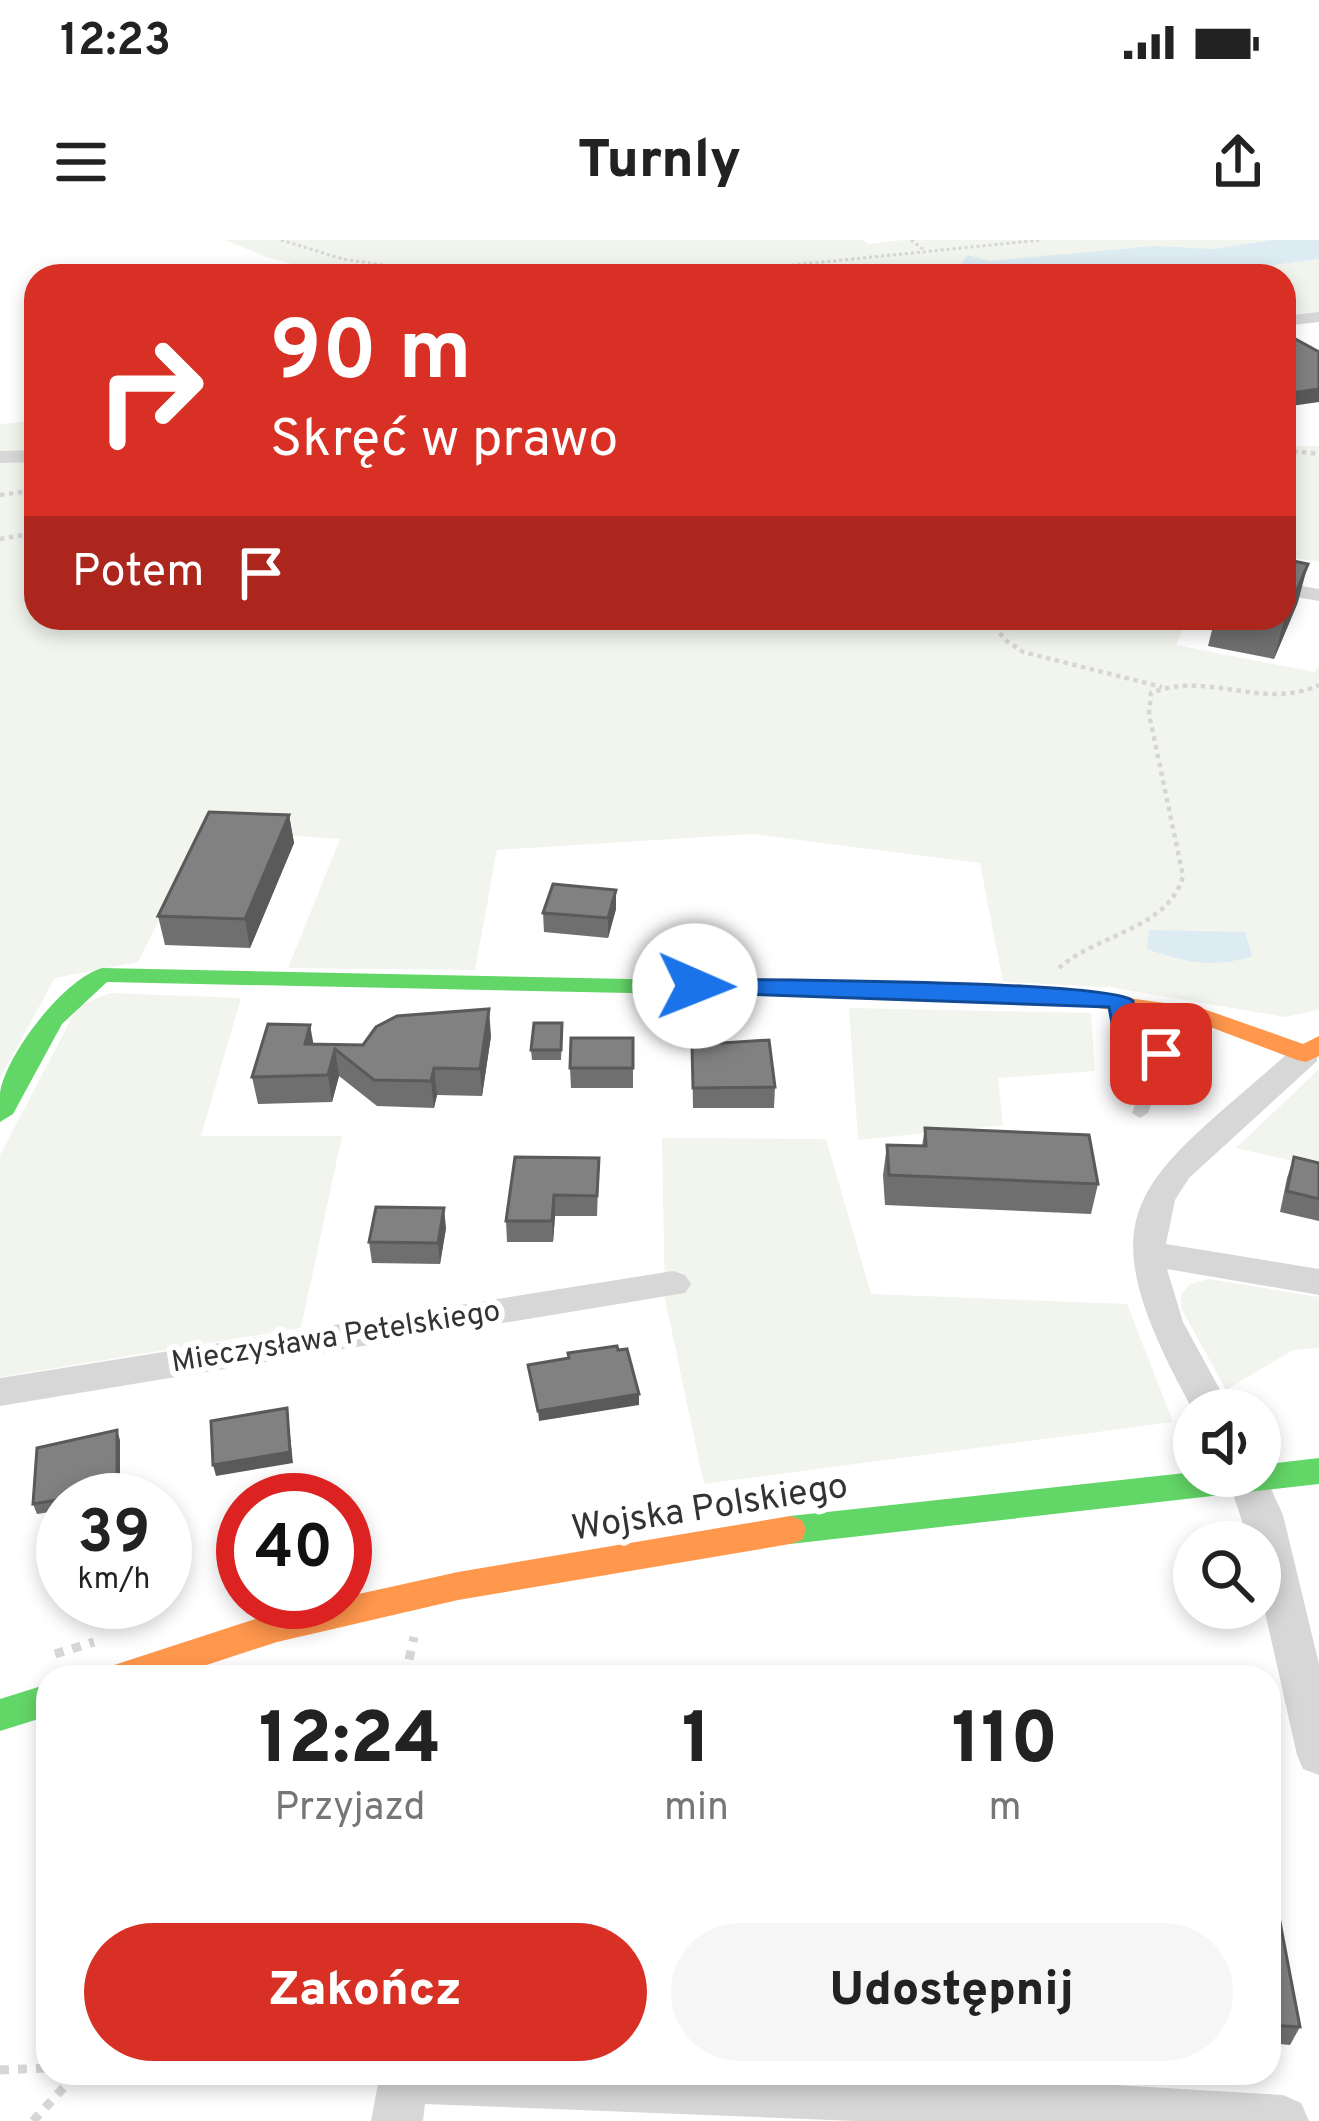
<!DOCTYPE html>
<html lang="pl">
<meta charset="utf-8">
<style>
:root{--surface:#fff;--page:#f6f6f6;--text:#222;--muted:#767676;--accent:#d93025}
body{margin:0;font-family:Overpass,sans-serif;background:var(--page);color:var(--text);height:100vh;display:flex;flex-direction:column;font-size:45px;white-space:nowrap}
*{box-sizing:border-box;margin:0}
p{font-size:39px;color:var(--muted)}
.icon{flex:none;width:66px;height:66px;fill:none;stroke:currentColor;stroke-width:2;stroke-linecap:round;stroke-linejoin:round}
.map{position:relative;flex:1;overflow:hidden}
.sheet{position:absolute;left:36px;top:1425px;width:1245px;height:420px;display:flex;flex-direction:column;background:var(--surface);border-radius:36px;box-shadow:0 6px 18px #0003}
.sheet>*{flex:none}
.guide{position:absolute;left:24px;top:24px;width:1272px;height:366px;border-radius:36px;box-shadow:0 6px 18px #0003;background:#d93025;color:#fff;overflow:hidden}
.tools{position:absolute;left:1173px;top:1149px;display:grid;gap:24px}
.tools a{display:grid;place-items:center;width:108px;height:108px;border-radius:50%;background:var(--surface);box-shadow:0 6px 18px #0003;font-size:60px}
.speed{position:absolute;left:36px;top:1233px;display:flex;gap:24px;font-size:60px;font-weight:700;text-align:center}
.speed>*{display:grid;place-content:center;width:156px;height:156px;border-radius:50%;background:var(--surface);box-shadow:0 6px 18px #0003;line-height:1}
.speed small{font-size:30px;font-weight:400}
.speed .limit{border:18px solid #d22;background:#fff;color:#111}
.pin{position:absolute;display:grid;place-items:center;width:102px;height:102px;color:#fff;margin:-51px;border-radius:24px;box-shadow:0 6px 18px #0006}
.me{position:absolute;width:132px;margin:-66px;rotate:91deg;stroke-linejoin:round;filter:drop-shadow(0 0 9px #0008)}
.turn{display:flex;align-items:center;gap:42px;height:252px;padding:0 48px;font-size:54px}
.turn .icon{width:156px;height:156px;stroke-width:2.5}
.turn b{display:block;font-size:84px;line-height:102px}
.then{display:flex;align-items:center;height:114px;padding:0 48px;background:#0003;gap:24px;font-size:45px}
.eta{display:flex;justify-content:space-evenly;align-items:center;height:204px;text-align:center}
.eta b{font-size:72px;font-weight:800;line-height:84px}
.action{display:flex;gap:24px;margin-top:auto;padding:24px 48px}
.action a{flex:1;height:138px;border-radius:72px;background:var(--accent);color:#fff;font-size:48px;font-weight:800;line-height:138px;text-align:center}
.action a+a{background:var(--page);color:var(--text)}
.status{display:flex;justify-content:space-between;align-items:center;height:84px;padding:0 60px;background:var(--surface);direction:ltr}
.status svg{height:33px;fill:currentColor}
header{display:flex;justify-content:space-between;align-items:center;height:156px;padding:0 48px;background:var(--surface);font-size:54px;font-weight:800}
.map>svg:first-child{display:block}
</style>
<div class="status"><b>12:23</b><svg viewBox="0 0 49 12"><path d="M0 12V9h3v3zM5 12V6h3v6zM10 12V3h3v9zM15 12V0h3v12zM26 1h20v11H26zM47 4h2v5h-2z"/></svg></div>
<header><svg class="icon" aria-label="menu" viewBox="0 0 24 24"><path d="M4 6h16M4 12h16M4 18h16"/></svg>Turnly<svg class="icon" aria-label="share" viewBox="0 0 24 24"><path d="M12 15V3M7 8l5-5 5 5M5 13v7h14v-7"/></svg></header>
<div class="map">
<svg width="1319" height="1881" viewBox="0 0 1319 1881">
<rect width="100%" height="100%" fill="#fff"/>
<g fill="#f1f5ed">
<polygon points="225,0 863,0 868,4 904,0 1277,0 1034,36 956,31 960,36 893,36 893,32 848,36 337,36 266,17"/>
<polygon points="1319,19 1319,74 1284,78 1284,36 1192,36"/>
<polygon points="36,181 36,378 1187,378 1176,405 1315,432 1319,426 1319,770 1285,777 1108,747 1003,742 980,623 753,594 497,610 475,730 288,728 340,599 204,590 138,722 55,738 0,838 0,184"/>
<polygon points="1284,206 1319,206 1319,322 1284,316"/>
<polygon points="110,753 241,758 201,896 342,896 301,1088 0,1137 0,915 78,766"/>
<polygon points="849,768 1091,773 1095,831 998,838 1003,885 858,900"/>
<polygon points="1319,829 1319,927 1236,908"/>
<polygon points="662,898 826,899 871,1054 1127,1064 1173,1182 704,1244 665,1059"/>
<polygon points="1209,1039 1319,1057 1319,1108 1293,1110 1226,1150 1181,1068 1181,1054 1190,1044"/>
</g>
<g fill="#ddebf3">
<polygon points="1273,0 1319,0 1319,19 1192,36 960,36 956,31 967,15 990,21 1154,6 1212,9"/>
<path d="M1149,690L1245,692L1252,716C1214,729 1184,722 1147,709Z"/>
</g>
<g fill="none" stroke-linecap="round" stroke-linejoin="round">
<g stroke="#d6d6d6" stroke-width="3" stroke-dasharray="3 3" stroke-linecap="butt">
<polyline points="281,0 343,19 456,36"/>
<polyline points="911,0 924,10"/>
<polyline points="684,36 1041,0"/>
<polyline points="1284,210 1298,212"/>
</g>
<g stroke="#d6d6d6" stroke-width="4.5" stroke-dasharray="4.5 4.5" stroke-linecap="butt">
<polyline points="1284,210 1319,214"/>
<polyline points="0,255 36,250"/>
<polyline points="0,299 36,293"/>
<polyline points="990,378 1004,399 1023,412 1162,447"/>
<path d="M1059,728C1097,694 1169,689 1183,636L1149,474L1151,453C1207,430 1263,471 1319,445"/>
</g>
<g stroke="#d6d6d6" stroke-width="9" stroke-dasharray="9 9" stroke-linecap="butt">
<polyline points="55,1414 94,1402"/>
<polyline points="405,1437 414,1397"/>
<polyline points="0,1830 48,1828"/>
<polyline points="33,1881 77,1833"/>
</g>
<polygon fill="#d7d7d7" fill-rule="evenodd" points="1121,757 1128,761 1130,786 1169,814 1148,873 1140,878 1132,873 1153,815 1116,788 1114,761"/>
<g fill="#d7d7d7" fill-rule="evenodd">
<polygon points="1319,72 1319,82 1284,86 1284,76"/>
<polygon points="36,210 36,222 0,223 0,211"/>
<polygon points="1284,343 1319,349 1319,361 1284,355"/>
<path d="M1306,804L1317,807V821L1189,938L1175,960L1166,1004L1319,1029V1055L1167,1029L1183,1082L1231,1170L1194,1172C1078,963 1137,947 1295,807Z"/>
<polygon points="673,1031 685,1035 691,1044 685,1053 0,1166 0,1138"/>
<polygon points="1260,1225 1283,1275 1319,1424 1319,1535 1303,1529 1297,1515 1260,1350 1260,1302 1249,1302 1227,1236 1260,1236"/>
<polygon points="380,1833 911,1833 1283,1855 1301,1863 1309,1881 856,1881 425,1864 423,1881 371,1881"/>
</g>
<g fill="#63d668" fill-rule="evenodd">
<path d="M102,728L965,746L977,753L965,760L107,742L62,784L13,874L0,882C0,873 0,862 0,853C6,814 64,739 102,728Z"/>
<polygon points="1319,1218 1319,1244 790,1304 778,1300 774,1290 778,1280 790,1276 1194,1232 1194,1236 1260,1236 1260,1225"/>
<polygon points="48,1444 48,1476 0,1491 0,1459"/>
</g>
<g fill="#ff974d" fill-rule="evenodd">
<polygon points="965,746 1055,748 1201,768 1303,804 1319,796 1319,816 1306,822 1297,820 1197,782 1055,762 957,758 953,753 957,748"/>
<polygon points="790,1276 802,1280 806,1290 802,1300 790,1304 458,1360 277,1402 170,1437 105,1437 111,1426 277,1372 345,1362 345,1357 458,1332"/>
</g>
</g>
<g fill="#6f6f6f">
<polygon points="1298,362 1274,419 1208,406 1215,378 1284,378"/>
<polygon points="289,575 294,603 250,708 165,705 158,676"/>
<polygon points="616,650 616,669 608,698 544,692 543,673"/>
<polygon points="562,793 561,820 532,820 531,810"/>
<polygon points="491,796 482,856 437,855 434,868 377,866 339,836 332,862 258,864 252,837 313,804 363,805"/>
<polygon points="633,798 633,848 571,848 570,828"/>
<polygon points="692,805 775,847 774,868 693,868"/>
<polygon points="925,888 1098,944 1091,974 885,965 883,935 887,905 922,906"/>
<polygon points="1294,917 1319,923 1319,981 1280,972 1287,938"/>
<polygon points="599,918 597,976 555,976 553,1002 507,1002 506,981"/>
<polygon points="446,988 440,1024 372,1023 369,1002"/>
<polygon points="120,1200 120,1253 90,1258 90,1260 63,1260 63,1270 37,1274 33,1264"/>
<polygon points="1269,1676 1300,1787 1290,1805 1269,1803"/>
</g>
<g fill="#5a5a5a">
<polygon points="1319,149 1319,162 1284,167 1284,154"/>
<polygon points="1308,324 1298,362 1274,419 1284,380"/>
<polygon points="289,575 294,603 250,708 245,679"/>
<polygon points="616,650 616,669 608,698 608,678"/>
<polygon points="489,769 491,796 482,856 480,829"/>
<polygon points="310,785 315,812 305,804"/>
<polygon points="335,809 339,836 332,862 328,835"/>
<polygon points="434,828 437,855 434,868 431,841"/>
<polygon points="554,955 555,976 553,1002 552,981"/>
<polygon points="444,968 446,988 440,1024 438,1003"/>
<polygon points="639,1154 639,1165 539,1181 538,1171"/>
<polygon points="287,1168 293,1223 216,1236 213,1225"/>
<polygon points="117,1190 120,1200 120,1253 90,1258 90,1260 87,1260 86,1247"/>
</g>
<g fill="#818181" stroke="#5a5a5a" stroke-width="3">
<polygon points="1290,96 1319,112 1319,149 1284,154 1284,97"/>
<polygon points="1284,319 1308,324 1284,380 1275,378 1284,378"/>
<polygon points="209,572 289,575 245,679 158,676"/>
<polygon points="553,644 616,650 608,678 543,673"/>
<polygon points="489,769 480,829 434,828 431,841 374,840 335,809 328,835 252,837 268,784 310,785 305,804 363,805 376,787 397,776"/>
<polygon points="534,783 562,783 561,810 531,810"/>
<polygon points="571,798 633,798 633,828 570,828"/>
<polygon points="769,800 775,847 693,848 692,805"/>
<polygon points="925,888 1089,895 1098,944 889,935 887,905 926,906"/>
<polygon points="515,917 599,918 597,956 554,955 552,981 506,981"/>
<polygon points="1294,917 1319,923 1319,959 1287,951"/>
<polygon points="376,967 444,968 438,1003 369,1002"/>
<polygon points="617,1106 618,1110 627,1109 639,1154 538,1171 528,1125 569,1118 568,1113"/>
<polygon points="287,1168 290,1212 213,1225 211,1181"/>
<polygon points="117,1190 117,1242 86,1247 86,1255 33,1264 37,1208"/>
<polygon points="1269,1676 1279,1677 1300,1787 1269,1785"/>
</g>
<path fill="#1a73e8" stroke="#114b97" stroke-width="3" d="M695,739C753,740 1110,740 1133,761L1135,785L1174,814L1170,820H1152L1114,794L1109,767L687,752V741Z"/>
<g text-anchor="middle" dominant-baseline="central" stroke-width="12" stroke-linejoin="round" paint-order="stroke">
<g font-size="30" fill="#333" stroke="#fff">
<text transform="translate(336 1098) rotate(-9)">Mieczysława Petelskiego</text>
</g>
<g font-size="36" fill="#333" stroke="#fff">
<text transform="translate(710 1269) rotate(-9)">Wojska Polskiego</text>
</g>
</g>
</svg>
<div class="tools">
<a><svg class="icon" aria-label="sound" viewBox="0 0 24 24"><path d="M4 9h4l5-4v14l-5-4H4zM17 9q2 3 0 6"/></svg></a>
<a><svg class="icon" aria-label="search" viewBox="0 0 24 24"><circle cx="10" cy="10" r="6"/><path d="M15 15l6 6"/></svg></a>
</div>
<div class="speed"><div>39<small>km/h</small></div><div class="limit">40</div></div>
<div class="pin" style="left:1161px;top:814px;background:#d93025"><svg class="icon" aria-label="arrive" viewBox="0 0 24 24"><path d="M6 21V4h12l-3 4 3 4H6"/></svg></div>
<svg class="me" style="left:695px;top:746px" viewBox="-20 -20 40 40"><circle r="19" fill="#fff"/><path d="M0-13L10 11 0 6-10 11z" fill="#1a73e8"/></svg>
<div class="guide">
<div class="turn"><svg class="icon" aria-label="right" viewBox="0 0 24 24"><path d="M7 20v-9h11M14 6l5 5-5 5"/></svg><div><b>90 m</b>Skręć w prawo</div></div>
<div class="then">Potem<svg class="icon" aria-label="arrive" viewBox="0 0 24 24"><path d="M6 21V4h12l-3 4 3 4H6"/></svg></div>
</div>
<section class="sheet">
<div class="eta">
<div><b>12:24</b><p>Przyjazd</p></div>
<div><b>1</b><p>min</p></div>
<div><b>110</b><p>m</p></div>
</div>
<div class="action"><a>Zakończ</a><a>Udostępnij</a></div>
</section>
</div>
